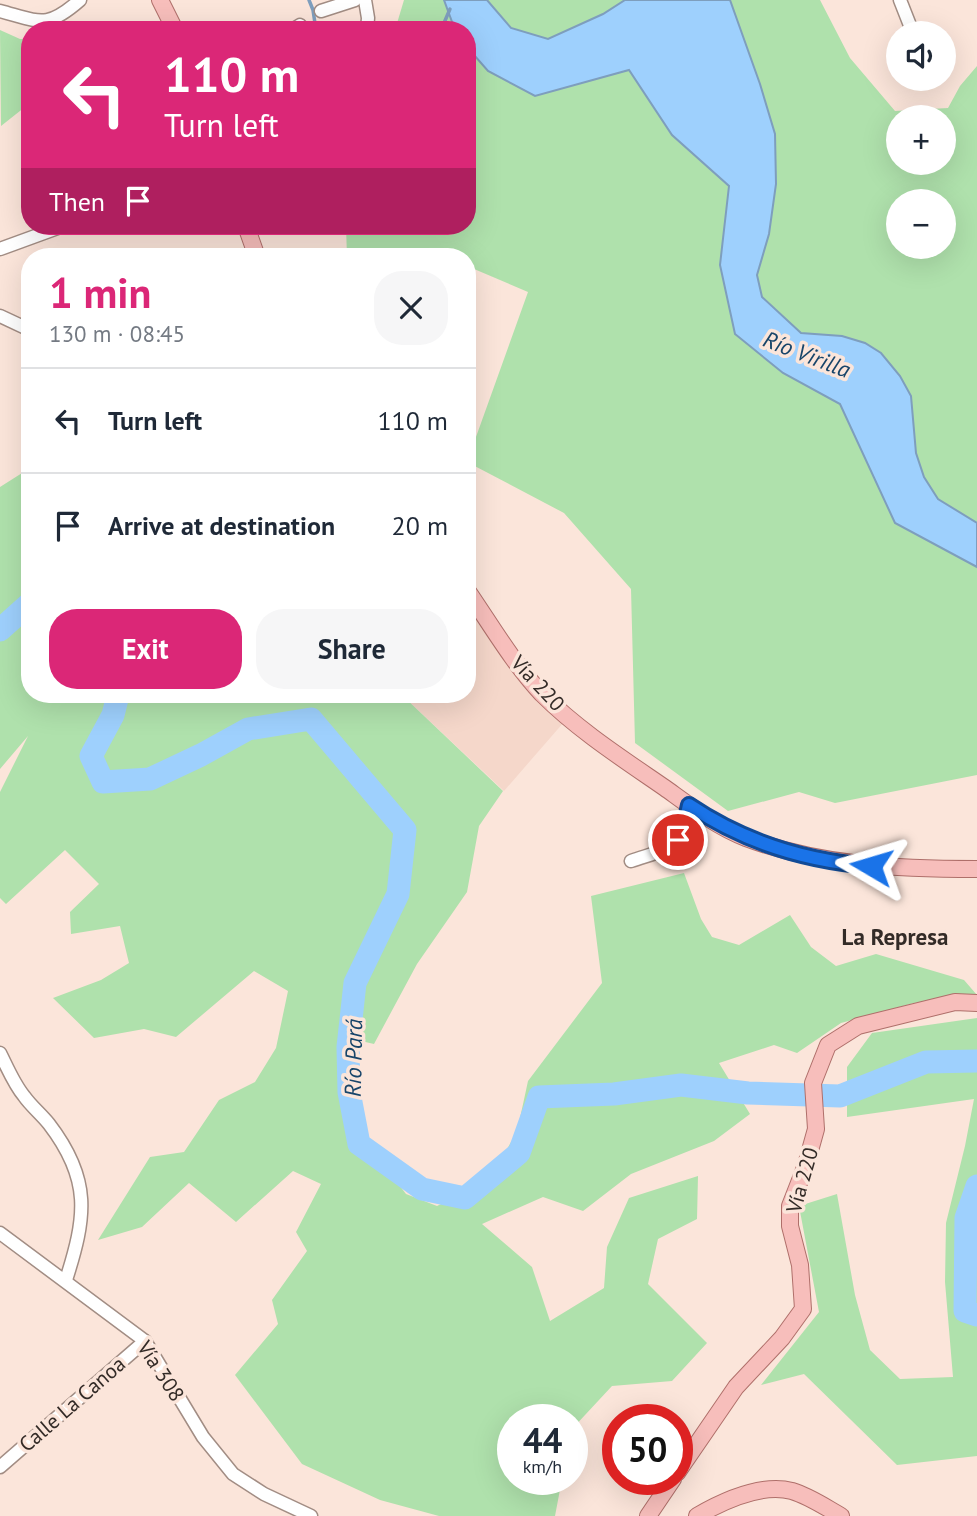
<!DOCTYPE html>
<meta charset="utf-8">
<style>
:root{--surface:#fff;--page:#f6f6f7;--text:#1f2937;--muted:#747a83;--line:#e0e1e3;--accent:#db2777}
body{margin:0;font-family:"PT Sans",sans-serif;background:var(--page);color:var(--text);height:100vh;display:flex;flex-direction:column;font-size:26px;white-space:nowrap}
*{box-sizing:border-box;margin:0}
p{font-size:23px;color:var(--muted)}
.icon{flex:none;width:38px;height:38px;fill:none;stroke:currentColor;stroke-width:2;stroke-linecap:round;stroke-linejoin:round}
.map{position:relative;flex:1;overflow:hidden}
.sheet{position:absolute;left:21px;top:248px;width:455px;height:455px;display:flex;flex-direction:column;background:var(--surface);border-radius:28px;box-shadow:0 7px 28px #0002}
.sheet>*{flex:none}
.banner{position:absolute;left:21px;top:21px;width:455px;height:214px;border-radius:28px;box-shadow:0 7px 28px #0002;background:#db2777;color:#fff;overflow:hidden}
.fabs{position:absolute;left:886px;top:21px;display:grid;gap:14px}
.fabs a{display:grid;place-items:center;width:70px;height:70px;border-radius:50%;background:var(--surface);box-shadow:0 7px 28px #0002;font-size:35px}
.speed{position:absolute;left:497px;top:1404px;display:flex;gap:14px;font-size:35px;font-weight:700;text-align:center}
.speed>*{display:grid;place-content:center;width:91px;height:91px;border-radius:50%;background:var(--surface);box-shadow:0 7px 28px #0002;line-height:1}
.speed small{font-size:18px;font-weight:400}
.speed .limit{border:10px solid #d22;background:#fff;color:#111}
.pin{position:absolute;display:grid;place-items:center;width:60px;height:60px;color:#fff;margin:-30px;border:4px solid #fff;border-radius:50%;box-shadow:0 2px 7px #0007}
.me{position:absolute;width:77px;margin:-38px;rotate:277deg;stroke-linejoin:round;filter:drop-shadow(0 0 5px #0008)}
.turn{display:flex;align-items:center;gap:24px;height:147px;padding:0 28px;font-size:32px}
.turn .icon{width:91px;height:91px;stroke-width:2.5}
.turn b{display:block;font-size:49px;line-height:60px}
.then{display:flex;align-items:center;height:66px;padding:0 28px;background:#0003;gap:14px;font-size:26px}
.round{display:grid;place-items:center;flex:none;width:74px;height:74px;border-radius:28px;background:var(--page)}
.summary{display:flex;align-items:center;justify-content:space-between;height:119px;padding:0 28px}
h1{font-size:42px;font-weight:700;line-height:52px;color:var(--accent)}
.button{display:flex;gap:14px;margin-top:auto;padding:14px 28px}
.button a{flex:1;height:80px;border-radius:28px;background:var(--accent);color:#fff;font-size:28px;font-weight:700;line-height:80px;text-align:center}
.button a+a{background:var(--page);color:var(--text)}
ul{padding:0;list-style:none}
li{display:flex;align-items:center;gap:21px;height:105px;padding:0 28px;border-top:2px solid var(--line)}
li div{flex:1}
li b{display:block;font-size:26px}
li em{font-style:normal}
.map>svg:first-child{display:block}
</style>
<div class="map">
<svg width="977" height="1516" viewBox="0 0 977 1516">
<rect width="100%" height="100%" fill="#fbe5da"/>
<polygon fill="#f5d7ca" points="467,607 564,722 504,791 402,695 467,695"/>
<g fill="#afe1ac" fill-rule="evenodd">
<polygon points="404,0 444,0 455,30 395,30"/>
<polygon points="487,0 625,0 603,14 548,40 511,28"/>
<path d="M730,0H820L850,58L895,111L948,108L960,86L977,66V523L938,499L924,477L916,453L913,427L865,343L842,336L801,333L762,297L756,275L769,234L776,184L760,84ZM898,117H943V163H898ZM898,201H943V247H898Z"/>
<polygon points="0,30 20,39 30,39 30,52 26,58 30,62 30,103 1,126"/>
<polygon points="467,47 488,71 535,96 629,69 672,135 729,186 720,265 783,373 840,404 895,523 977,567 977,775 835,803 799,792 728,811 635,743 631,589 564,513 467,462 528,292 467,266 467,257 347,257 346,226 467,226"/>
<polygon points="30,468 30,695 402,695 503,791 479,826 467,892 417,964 374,1044 344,1037 362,1136 406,1194 437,1206 467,1191 507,1149 517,1132 528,1081 602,983 591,896 684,873 701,919 712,937 739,945 790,915 811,947 836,966 876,954 964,980 977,995 914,1003 841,1023 797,1053 774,1045 719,1063 750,1114 714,1141 631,1174 583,1211 543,1197 482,1224 532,1267 550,1321 604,1288 607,1247 629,1198 698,1176 697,1219 658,1239 648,1284 707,1343 672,1381 612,1386 572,1429 572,1419 513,1419 513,1479 562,1479 555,1516 439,1516 380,1500 302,1464 235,1375 278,1324 272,1300 307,1251 296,1232 321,1184 293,1171 236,1222 189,1183 142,1227 98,1240 150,1157 184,1152 219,1100 255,1082 276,1048 288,991 254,971 176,1037 144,1029 94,1038 53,998 101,980 129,963 120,926 71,934 70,912 99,884 65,850 6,904 0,898 0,792 28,736 0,769 0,487"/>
<polygon points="977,1018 977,1456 897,1465 804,1374 761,1385 819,1312 799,1206 837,1194 855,1295 870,1350 900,1379 953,1377 945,1282 946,1223 965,1146 974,1099 847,1117 847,1067 872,1033"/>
</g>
<polygon fill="#9ed0fd" stroke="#7e9ebd" stroke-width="2" points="444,0 487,0 511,28 548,39 603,14 625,0 730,0 760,84 775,134 776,184 769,234 757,275 762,297 801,333 842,336 865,343 881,353 900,376 911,396 916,453 924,477 938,499 977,523 977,567 895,523 840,404 783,373 735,334 720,265 729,186 672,135 629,70 535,96 488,71 467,47 467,30 455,30"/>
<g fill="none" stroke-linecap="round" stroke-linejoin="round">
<g stroke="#7e9ebd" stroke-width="3.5">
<polyline points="309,0 313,10 316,30"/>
<polyline points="441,30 450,9"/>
</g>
<g stroke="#9ed0fd" stroke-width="23">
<polyline points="0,630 30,603"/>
<polyline points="118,695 113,715 91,756 103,782 150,779 201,755 248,729 311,719 405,830 398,894 355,983 348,1047 349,1092 359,1144 422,1189 465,1198 519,1153 539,1097 614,1094 681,1085 748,1093 840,1096 926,1062 977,1061"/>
<polyline points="977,1186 966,1218 965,1311 977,1315"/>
</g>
<defs>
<g id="minor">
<polyline points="365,0 368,18 367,30"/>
<polyline points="900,0 913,33"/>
<path d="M0,11C41,22 47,29 80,0"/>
<polyline points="321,11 355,0"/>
<polyline points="292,30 300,25"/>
<polyline points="0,249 63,226"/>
<polyline points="0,316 30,330"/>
<path d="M631,861C672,847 681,850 689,805"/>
<path d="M0,1053C7,1067 14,1084 24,1096C31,1106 41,1114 49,1124C92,1180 86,1217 66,1280"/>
<polyline points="0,1233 145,1341 203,1437 233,1474 264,1494 311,1516"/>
<polyline points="0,1467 145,1341"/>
</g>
<g id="major">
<polyline points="160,0 175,30"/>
<polyline points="246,226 257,257"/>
<path d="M467,590C491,625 513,663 542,694C578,730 623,759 665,788C690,806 717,827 746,838C821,866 899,869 977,869"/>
<polyline points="677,1473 736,1387 782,1338 803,1309 800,1265 790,1226 790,1206 806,1165 816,1129 813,1083 828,1045 858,1026 955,1002 977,1003"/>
<polyline points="648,1516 673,1479"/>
<path d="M697,1516C723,1501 761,1483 792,1491C809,1496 825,1507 841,1516"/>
</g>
</defs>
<use href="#minor" stroke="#a28d84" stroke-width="15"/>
<use href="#major" stroke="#af6f6a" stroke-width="18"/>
<use href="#minor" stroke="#fff" stroke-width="12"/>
<use href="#major" stroke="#f7bebb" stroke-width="16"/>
</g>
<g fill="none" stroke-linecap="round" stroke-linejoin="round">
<defs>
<path id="route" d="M678,840L683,832L689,805C744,842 805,861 871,866"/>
</defs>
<use href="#route" stroke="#114b97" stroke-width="18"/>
<use href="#route" stroke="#1a73e8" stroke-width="12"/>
</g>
<g text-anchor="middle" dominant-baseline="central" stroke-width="7" stroke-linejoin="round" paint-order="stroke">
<g font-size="21" fill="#332b27" stroke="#fbe5da">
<text transform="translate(538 683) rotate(47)">Vía 220</text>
<text transform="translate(802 1180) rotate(-74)">Vía 220</text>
<text transform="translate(161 1371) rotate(57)">Vía 308</text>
<text transform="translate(72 1404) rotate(-41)">Calle La Canoa</text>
</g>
<g font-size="23" font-style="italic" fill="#18456a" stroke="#fbe5da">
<text transform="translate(807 354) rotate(21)">Río Virilla</text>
<text transform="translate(353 1058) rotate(-89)">Río Pará</text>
</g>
<g font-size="23" font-weight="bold" fill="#332b27" stroke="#fbe5da">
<text x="895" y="936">La Represa</text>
</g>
</g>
</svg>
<div class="fabs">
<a><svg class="icon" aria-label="sound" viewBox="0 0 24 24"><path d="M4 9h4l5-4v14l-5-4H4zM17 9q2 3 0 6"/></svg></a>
<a>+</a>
<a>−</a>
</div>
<div class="speed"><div>44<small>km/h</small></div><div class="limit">50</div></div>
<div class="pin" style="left:678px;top:840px;background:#d93025"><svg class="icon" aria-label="arrive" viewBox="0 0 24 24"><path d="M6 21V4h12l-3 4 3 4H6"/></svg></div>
<svg class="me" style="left:871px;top:866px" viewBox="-20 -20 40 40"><path d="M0-17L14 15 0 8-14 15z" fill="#1a73e8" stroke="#fff" stroke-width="4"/></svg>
<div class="banner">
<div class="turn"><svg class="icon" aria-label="left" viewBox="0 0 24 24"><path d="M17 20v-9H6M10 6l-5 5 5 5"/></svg><div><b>110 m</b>Turn left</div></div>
<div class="then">Then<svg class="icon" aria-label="arrive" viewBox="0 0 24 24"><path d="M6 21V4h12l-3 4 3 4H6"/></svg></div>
</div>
<section class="sheet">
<div class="summary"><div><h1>1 min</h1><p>130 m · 08:45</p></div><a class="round"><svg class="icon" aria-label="close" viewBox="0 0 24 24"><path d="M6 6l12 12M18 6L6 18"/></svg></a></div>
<ul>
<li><svg class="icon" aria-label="left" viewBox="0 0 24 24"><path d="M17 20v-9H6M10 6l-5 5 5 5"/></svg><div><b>Turn left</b></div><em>110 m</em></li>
<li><svg class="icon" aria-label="arrive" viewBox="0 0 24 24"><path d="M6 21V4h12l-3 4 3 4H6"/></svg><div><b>Arrive at destination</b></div><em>20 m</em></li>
</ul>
<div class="button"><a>Exit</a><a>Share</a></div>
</section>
</div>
